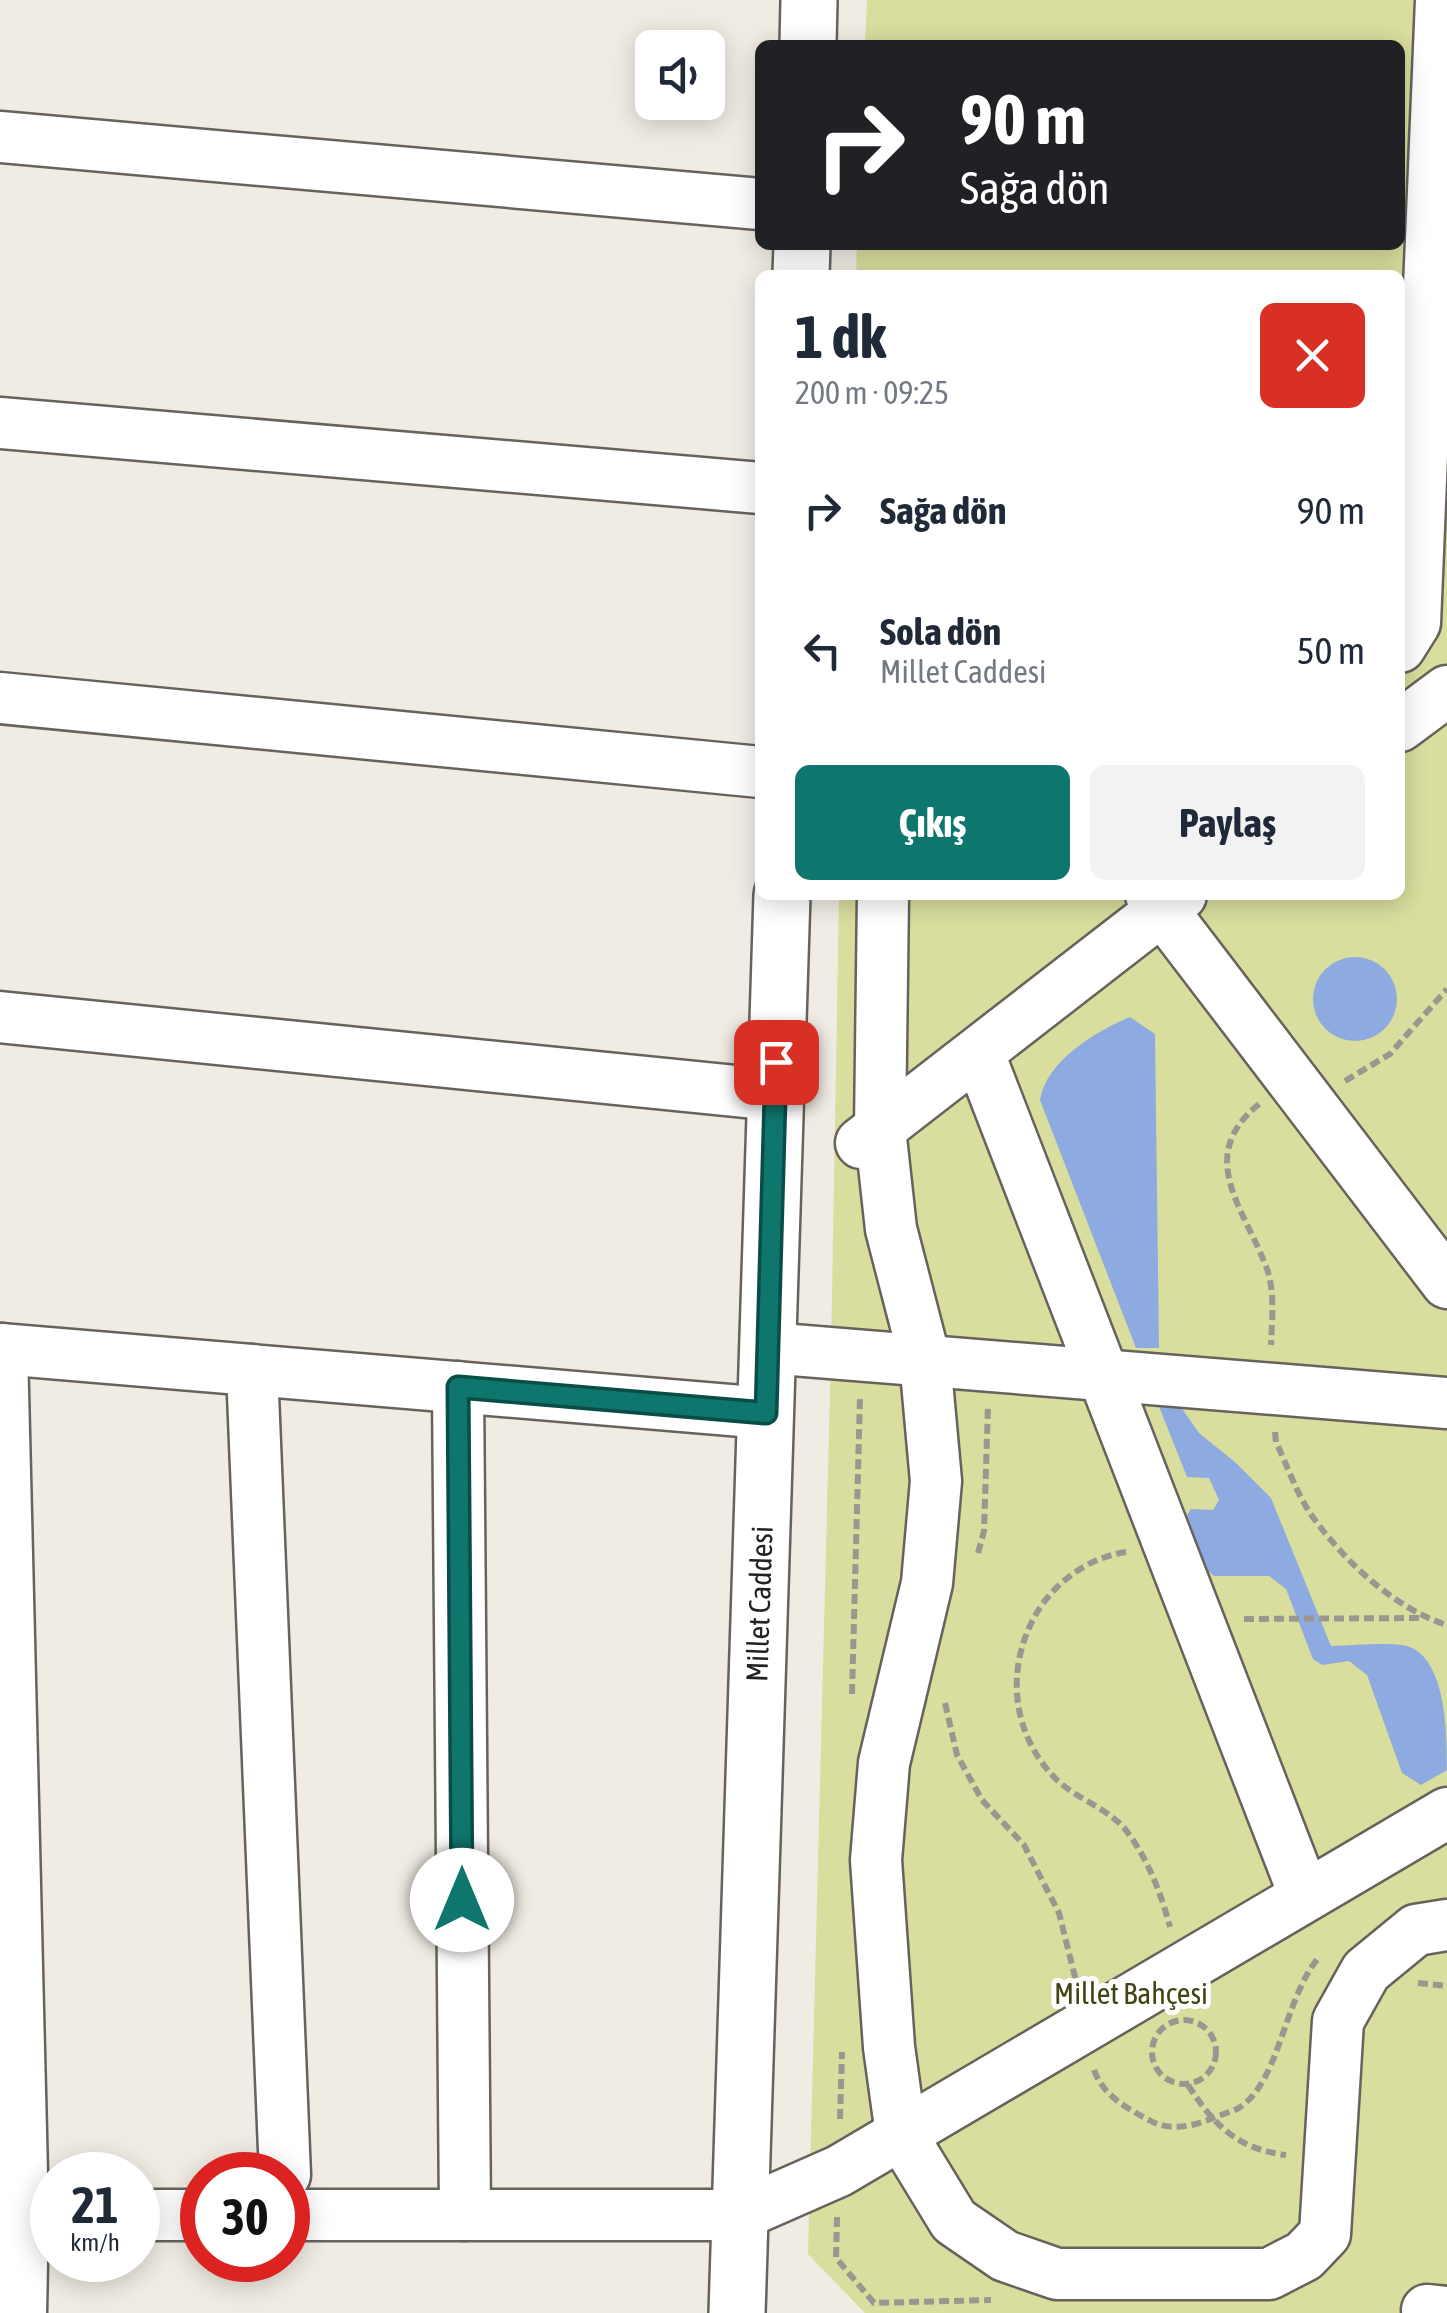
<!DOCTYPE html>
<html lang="tr">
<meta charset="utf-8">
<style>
:root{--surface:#fff;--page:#f2f2f3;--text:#1f2937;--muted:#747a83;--accent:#0f766e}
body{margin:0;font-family:"Asap Condensed",sans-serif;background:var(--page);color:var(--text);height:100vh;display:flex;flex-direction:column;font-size:38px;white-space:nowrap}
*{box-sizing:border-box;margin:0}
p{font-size:32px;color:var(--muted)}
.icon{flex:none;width:55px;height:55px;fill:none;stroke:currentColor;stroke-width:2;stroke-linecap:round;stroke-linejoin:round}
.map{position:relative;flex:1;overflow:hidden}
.sheet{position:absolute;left:755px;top:270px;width:650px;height:630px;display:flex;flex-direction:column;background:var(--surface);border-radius:15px;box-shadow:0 5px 25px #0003}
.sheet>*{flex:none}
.hud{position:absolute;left:755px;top:40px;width:650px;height:210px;border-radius:15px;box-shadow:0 5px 25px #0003;background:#202124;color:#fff;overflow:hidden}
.fabs{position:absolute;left:635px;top:30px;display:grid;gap:20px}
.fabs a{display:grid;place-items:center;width:90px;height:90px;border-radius:15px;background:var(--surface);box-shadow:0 5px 25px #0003;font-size:50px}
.speed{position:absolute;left:30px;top:2152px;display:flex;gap:20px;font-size:50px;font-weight:700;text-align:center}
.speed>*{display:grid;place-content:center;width:130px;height:130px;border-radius:50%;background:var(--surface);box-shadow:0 5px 25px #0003;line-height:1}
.speed small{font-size:25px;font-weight:400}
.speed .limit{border:15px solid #d22;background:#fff;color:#111}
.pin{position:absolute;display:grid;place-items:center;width:85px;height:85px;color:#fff;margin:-42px;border-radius:20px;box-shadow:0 5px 15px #0006}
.me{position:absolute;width:110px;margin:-55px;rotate:0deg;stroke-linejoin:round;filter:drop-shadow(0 0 8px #0008)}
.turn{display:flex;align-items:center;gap:35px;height:210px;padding:0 40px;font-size:45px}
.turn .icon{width:130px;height:130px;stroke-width:2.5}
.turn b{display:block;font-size:70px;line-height:85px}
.round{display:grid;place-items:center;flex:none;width:105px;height:105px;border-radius:15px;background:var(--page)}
.overview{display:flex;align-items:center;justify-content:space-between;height:170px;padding:0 40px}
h1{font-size:60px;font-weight:700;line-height:75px}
.button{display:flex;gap:20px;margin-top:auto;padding:20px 40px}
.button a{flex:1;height:115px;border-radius:15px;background:var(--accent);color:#fff;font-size:40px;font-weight:700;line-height:115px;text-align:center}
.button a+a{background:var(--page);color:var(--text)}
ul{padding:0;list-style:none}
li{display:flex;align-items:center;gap:30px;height:140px;padding:0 40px}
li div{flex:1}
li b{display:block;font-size:38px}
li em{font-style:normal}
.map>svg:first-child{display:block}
</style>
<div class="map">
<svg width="1447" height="2313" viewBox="0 0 1447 2313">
<rect width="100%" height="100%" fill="#f0ece4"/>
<polygon fill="#d9dd9d" points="867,0 1447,0 1447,2313 865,2313 808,2254 831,1353 839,895 1400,895 1400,275 856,275 857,245 1400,245 1400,45 865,45"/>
<g fill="#8dabe0">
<circle cx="1355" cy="999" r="42"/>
<path d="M1130,1017L1155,1034L1159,1348H1136L1040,1100C1046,1061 1096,1031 1130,1017Z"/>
<path d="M1178,1403L1199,1433L1236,1463L1271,1498L1331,1646C1351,1646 1393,1641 1410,1647C1447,1662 1447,1737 1447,1770L1421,1785L1402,1773L1367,1675L1349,1661L1322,1665L1313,1659L1286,1589L1269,1576H1214L1203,1567L1187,1515L1191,1509L1213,1510L1219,1500L1209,1478L1187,1477L1158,1404Z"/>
</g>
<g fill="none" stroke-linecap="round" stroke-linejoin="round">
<defs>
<g id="minor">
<polyline points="0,137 760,204"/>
<polyline points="0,423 760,488"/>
<polyline points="1400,647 1415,623 1441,0"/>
<polyline points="0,698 760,772"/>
<polyline points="1400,726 1447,691"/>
<polyline points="883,895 880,1129 891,1229 925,1360 936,1481 927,1583 884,1763 876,1860 889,2047 901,2134 954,2221 1005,2256 1057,2274 1269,2274 1304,2256 1325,2234 1338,2021 1366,1971 1416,1930 1447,1925"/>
<polyline points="1151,895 1447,1283"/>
<polyline points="0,1017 775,1095"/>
<polyline points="979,1054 1304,1894"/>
<polyline points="861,1143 1181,895"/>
<polyline points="768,1348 1447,1403"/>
<polyline points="0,1349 766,1413"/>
<polyline points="2,1349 23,2215 21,2313"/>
<polyline points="252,1370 285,2175"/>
<polyline points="458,1387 465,2215"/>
<polyline points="138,2215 202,2215"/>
<polyline points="288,2215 739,2215 839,2171 1447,1813"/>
<polyline points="1427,2310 1447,2312"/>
</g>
<g id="major">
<polyline points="808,45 809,0"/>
<polyline points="801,275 802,245"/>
<polyline points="737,2313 782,895"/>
</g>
</defs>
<use href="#minor" stroke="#67635c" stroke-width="55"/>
<use href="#major" stroke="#67635c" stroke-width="60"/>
<g stroke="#9a9791" stroke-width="6" stroke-dasharray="10 5" stroke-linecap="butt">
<polyline points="1345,1081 1390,1054 1447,989"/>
<path d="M1259,1104C1194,1157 1245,1209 1267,1269C1275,1291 1272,1321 1271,1345"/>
<path d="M1275,1432L1276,1442C1287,1465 1296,1492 1310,1513C1342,1559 1393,1608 1447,1625"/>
<path d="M1126,1552C1089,1557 1053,1583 1035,1616C1005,1670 1012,1735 1056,1779C1075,1798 1107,1808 1125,1829C1147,1857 1161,1893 1170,1927"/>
<polyline points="978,1553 984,1531 988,1406"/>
<polyline points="1244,1619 1422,1618"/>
<polyline points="852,1694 860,1397"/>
<polyline points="945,1703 957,1755 982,1800 1024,1845 1059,1913 1076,1981"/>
<polyline points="1418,1983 1447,1986"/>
<circle cx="1184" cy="2052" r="32"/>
<path d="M1094,2070C1103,2095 1126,2108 1149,2120C1168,2131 1189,2127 1208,2120C1217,2116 1228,2113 1237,2109C1280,2085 1284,1996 1320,1956"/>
<path d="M1188,2085C1214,2125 1237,2149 1286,2155"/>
<polyline points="840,2119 842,2052"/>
<polyline points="837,2217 836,2258 874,2303 991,2300"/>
</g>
<use href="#minor" stroke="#fff" stroke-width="50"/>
<use href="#major" stroke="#fff" stroke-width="55"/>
</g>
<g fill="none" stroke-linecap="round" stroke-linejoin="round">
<defs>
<polyline id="route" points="462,1900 458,1387 766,1413 776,1062"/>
</defs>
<use href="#route" stroke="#0a4d48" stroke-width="25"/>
<use href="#route" stroke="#0f766e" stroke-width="18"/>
</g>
<g text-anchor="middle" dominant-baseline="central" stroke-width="10" stroke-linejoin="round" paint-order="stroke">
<g font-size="30" fill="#24221f" stroke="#fff">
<text transform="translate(759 1604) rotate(-88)">Millet Caddesi</text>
</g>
<g font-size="30" fill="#434413" stroke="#fff">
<text x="1131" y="1993">Millet Bahçesi</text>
</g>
</g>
</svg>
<div class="fabs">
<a><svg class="icon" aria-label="sound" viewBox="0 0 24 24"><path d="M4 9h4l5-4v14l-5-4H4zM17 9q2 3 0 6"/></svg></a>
</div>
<div class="speed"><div>21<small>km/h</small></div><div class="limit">30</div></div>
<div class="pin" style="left:776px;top:1062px;background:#d93025"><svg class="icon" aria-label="arrive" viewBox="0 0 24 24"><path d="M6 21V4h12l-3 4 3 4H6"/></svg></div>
<svg class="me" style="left:462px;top:1900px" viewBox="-20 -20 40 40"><circle r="19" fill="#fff"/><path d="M0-13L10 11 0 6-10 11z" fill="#0f766e"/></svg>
<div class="hud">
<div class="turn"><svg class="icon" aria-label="right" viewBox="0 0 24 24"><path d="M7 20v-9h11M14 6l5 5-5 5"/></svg><div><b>90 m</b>Sağa dön</div></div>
</div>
<section class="sheet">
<div class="overview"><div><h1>1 dk</h1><p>200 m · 09:25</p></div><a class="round" style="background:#d93025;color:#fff"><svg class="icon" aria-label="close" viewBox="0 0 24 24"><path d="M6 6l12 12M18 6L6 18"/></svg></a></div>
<ul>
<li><svg class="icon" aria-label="right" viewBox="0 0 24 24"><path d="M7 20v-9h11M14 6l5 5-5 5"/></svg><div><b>Sağa dön</b></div><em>90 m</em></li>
<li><svg class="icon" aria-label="left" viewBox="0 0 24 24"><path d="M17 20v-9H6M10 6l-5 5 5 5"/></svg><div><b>Sola dön</b><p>Millet Caddesi</p></div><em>50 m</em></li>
</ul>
<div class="button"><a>Çıkış</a><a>Paylaş</a></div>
</section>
</div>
